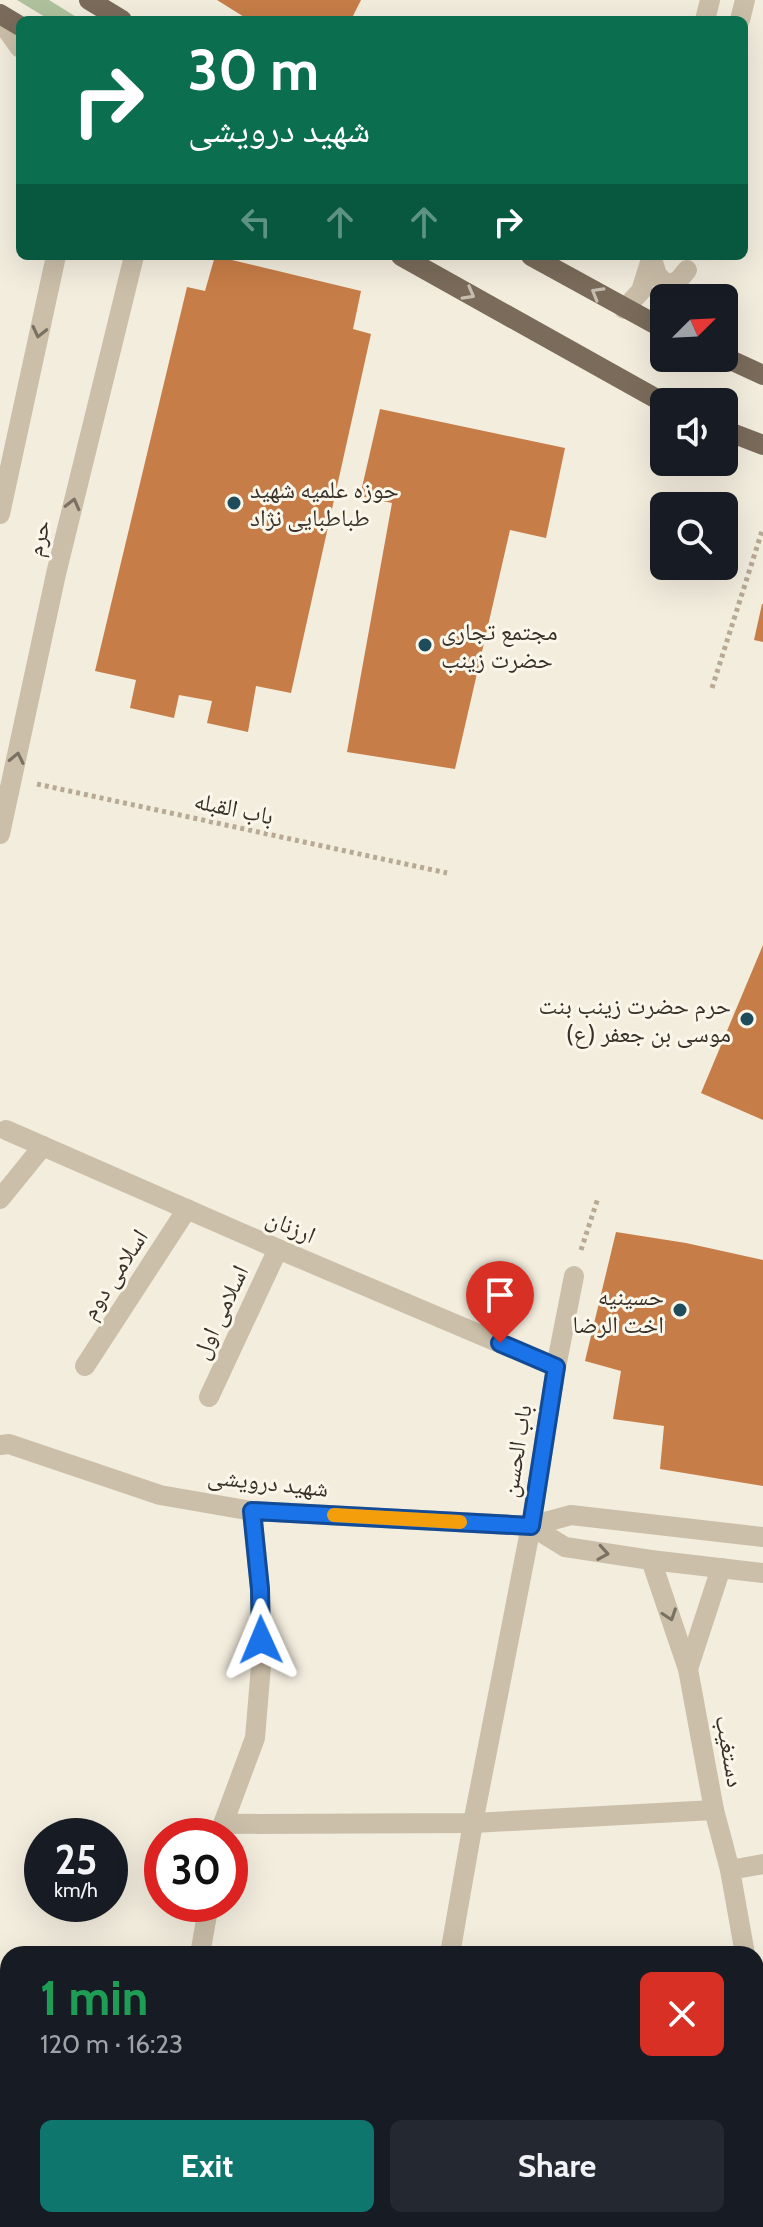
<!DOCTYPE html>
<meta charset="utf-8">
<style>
:root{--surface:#171b24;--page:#242831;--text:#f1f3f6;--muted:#9ea1a6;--accent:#0f766e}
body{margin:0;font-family:Cabin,"Noto Naskh Arabic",sans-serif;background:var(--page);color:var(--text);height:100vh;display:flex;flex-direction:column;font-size:30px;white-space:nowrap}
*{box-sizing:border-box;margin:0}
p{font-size:26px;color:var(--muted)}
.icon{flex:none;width:44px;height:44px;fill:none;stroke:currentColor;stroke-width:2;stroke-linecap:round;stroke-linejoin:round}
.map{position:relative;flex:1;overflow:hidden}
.panel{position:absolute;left:0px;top:1946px;width:764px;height:282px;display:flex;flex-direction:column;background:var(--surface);border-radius:24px 24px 0 0;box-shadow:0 8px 32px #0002}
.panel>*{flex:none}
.banner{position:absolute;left:16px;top:16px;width:732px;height:244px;border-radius:12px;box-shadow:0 8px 32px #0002;background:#0b6e4f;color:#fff;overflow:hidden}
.needle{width:52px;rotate:66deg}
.controls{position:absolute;left:650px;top:284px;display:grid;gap:16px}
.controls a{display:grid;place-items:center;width:88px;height:88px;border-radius:12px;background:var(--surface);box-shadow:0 8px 32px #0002;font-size:40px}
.speed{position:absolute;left:24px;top:1818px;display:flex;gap:16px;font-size:40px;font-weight:700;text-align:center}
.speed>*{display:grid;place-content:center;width:104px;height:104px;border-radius:50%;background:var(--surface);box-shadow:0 8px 32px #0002;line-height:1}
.speed small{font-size:20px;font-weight:400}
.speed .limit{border:12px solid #d22;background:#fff;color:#111}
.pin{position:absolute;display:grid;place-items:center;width:68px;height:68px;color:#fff;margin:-82px -34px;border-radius:50% 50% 50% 0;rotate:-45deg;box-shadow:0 0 8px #0007}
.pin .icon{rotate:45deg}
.me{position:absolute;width:88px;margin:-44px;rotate:359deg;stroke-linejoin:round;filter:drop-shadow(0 0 6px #0008)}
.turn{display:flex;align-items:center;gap:28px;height:168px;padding:0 40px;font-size:36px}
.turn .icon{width:104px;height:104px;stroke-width:2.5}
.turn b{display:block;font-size:56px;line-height:68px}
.lanes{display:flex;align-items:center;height:76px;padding:0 40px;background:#0003;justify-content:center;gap:40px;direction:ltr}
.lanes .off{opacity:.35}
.round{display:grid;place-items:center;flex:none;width:84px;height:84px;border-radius:12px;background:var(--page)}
.overview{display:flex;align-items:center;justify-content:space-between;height:136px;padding:0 40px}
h1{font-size:48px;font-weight:700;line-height:60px;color:#1e9e55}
.cta{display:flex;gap:16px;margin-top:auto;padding:16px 40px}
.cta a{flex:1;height:92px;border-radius:12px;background:var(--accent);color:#fff;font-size:32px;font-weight:700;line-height:92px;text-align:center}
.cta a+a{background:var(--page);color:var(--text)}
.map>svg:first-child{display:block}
</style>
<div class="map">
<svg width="763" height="2227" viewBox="0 0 763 2227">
<rect width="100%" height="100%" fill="#f3edde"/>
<polygon fill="#afc29d" points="17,0 49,0 78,18 76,20 50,20"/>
<g fill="#c77d47">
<polygon points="217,0 361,0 351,20 249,20"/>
<polygon points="215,256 361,291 353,329 371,334 291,693 256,686 248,732 207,723 212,701 179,695 174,718 130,708 136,680 95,671 187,287 205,291"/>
<polygon points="380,409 565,448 546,538 510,530 455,769 347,752 392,503 360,496"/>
<polygon points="762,604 763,604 763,642 754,640"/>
<polygon points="763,945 763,1120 701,1093"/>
<polygon points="616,1232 686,1243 763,1260 763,1486 660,1469 664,1426 613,1419 621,1371 585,1361"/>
</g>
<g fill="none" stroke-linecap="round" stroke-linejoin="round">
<g stroke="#b7a993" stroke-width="5" stroke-dasharray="4 4" stroke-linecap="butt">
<polyline points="712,688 763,528"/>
<polyline points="37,784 447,873"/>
<polyline points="581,1250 598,1198"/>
</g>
<g stroke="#cbbfa9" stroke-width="20">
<polyline points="0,20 20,48"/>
<polyline points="705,20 710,0"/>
<polyline points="740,20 745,0"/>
<polyline points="652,259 657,275 667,285 678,281 687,270"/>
<polyline points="624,309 641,291 652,256"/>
<polyline points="0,514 56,256"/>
<polyline points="0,834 56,574 134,256"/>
<polyline points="6,1130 278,1249 556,1367"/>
<polyline points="0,1199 43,1146"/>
<polyline points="85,1366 187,1209"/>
<polyline points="209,1397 278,1249"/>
<polyline points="0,1445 9,1444 160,1495 252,1511 531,1526 571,1515 763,1537"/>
<polyline points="531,1526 565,1547 651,1560 763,1573"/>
<polyline points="651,1560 688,1669 714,1810 730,1870 745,1954"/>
<polyline points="688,1669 721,1568"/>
<polyline points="223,1824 473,1823 714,1810"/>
<polyline points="221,1836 223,1824 255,1738 261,1666 260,1589 252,1511"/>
<polyline points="730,1870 763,1864"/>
<polyline points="200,1954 209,1904"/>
<polyline points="450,1954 473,1823 531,1526 556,1367 574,1276"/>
<polyline points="756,2014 763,2053"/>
<polyline points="756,2109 763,2108"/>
<polyline points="756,2217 763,2216"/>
<polyline points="152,2227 154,2220"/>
<polyline points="409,2227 410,2220"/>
<polyline points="682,2227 735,2220"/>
</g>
<g stroke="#7a6b5a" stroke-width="20">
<polyline points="89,0 122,20"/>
<polyline points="0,14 20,26"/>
<polyline points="401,256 664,403"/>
<polyline points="531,256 664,329"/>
<polyline points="724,357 763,375"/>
<polyline points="724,430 763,445"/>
</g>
</g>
<defs><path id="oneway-chevron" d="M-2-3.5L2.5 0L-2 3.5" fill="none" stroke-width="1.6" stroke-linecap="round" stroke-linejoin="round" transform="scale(2)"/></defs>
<g stroke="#c7beb0">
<use href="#oneway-chevron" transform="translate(597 293) rotate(-150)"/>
<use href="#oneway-chevron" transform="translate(469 294) rotate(29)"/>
</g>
<g stroke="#7a7163">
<use href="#oneway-chevron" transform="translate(39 332) rotate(103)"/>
<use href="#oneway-chevron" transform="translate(73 504) rotate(-76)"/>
<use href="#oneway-chevron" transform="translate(17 758) rotate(-78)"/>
<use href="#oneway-chevron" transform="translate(603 1553) rotate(9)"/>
<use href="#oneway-chevron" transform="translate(670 1615) rotate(71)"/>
</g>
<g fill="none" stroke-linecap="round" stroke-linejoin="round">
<defs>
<polyline id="route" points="261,1640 260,1589 252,1511 531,1526 556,1367 500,1343"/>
</defs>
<use href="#route" stroke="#114b97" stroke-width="20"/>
<use href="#route" stroke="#1a73e8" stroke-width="14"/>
<polyline stroke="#f59e0b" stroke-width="14" points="334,1515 460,1522"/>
</g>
<g fill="#1e4c5b" stroke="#faf6ea" stroke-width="3">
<circle cx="234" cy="503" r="8"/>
<circle cx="425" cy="645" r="8"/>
<circle cx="747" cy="1019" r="8"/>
<circle cx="680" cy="1310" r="8"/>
</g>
<g text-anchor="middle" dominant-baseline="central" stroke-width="6" stroke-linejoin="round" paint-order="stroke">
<g font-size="24" fill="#383129" stroke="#faf6ea" text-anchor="start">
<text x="250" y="489">حوزه علمیه شهید<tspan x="250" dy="28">طباطبایی نژاد</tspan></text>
<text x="441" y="631">مجتمع تجاری<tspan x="441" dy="28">حضرت زینب</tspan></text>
<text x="731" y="1005" text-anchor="end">حرم حضرت زینب بنت<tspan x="731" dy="28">موسی بن جعفر (ع)</tspan></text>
<text x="664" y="1296" text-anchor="end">حسینیه<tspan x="664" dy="28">اخت الرضا</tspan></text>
</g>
<g font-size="24" fill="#383129" stroke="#faf6ea">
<text transform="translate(38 538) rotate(-76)">حرم</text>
<text transform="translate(234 808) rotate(12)">باب القبله</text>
<text transform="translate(291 1226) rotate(23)">ارزنان</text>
<text transform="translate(114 1274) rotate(-57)">اسلامی دوم</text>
<text transform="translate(220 1312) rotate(-65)">اسلامی اول</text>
<text transform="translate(516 1451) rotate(-81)">باب الحسن</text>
<text transform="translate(268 1482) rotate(6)">شهید درویشی</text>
<text transform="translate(730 1751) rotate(80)">دستغیب</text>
</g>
</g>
</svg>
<div class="controls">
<a><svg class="needle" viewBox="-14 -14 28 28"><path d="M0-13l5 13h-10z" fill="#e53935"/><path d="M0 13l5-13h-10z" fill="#9ea1a6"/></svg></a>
<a><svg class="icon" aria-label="sound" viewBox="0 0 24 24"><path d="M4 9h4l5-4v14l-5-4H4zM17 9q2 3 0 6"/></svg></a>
<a><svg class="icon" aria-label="search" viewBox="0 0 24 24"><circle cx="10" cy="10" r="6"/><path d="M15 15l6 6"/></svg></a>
</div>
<div class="speed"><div>25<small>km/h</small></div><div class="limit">30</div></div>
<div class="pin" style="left:500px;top:1343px;background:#d93025"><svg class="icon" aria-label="arrive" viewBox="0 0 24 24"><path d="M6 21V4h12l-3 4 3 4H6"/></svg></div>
<svg class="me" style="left:261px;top:1640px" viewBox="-20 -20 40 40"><path d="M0-17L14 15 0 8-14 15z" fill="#1a73e8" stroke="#fff" stroke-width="4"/></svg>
<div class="banner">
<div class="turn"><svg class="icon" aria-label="right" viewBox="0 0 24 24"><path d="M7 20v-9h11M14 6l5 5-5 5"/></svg><div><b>30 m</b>شهید درویشی</div></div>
<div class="lanes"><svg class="icon off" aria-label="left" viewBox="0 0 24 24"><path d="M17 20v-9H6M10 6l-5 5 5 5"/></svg><svg class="icon off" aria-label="ahead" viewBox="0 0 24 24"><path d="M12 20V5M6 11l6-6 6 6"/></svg><svg class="icon off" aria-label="ahead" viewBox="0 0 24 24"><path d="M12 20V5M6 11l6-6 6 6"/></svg><svg class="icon" aria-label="right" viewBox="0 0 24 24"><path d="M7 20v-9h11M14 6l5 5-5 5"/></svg></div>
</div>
<section class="panel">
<div class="overview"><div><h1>1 min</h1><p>120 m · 16:23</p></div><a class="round" style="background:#d93025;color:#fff"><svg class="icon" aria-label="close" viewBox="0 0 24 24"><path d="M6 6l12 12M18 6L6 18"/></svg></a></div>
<div class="cta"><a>Exit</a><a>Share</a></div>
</section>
</div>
